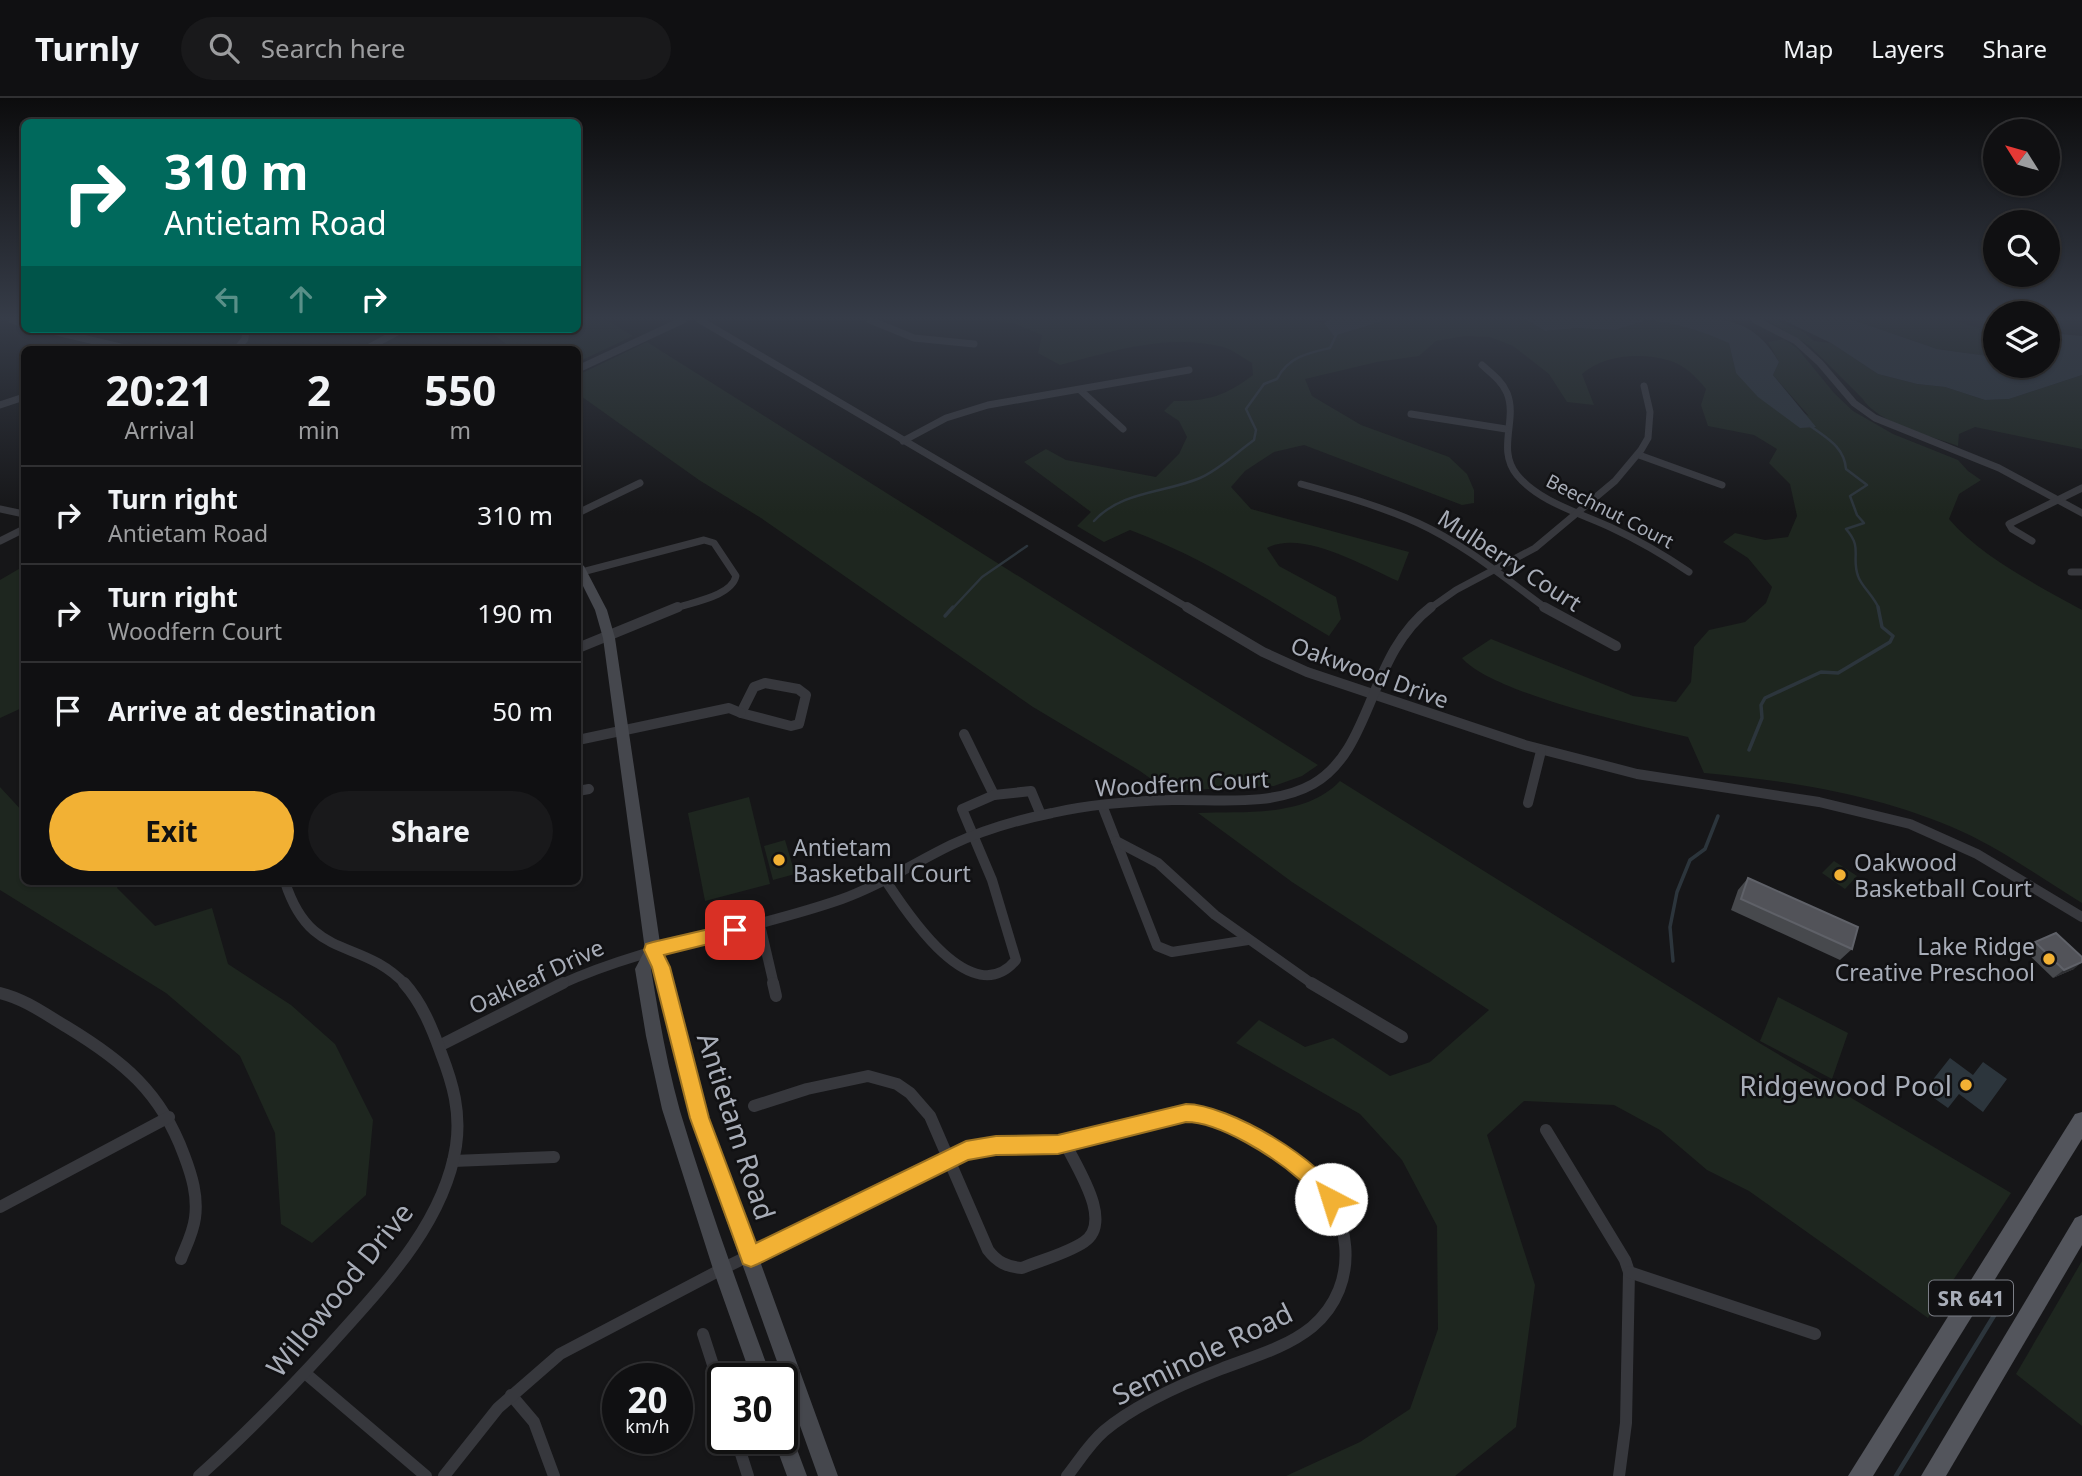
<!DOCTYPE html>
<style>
:root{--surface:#101012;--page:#19191b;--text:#f1f3f6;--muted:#9c9d9f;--line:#303032;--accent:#f2b134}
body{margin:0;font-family:"Noto Sans",sans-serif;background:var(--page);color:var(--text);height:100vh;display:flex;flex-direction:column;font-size:26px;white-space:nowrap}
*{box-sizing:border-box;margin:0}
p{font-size:23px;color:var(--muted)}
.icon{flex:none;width:38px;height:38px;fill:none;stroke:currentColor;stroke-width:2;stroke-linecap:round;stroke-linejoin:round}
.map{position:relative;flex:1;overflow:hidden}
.panel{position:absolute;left:21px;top:248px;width:560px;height:539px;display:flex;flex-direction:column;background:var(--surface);border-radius:10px;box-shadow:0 2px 5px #0004,0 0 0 2px var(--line)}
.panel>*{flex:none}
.top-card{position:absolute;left:21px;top:21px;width:560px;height:214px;border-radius:10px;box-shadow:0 2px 5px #0004,0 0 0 2px var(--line);background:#00695c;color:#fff;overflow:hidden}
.needle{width:46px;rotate:307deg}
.tools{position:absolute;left:1983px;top:21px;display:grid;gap:14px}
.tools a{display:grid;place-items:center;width:77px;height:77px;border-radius:50%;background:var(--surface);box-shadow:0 2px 5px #0004,0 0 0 2px var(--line);font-size:35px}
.speed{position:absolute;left:602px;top:1265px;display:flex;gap:14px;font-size:35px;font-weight:700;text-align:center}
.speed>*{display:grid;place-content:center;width:91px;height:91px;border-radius:50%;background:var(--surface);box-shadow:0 2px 5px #0004,0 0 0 2px var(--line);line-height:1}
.speed small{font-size:18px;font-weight:400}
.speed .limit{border:4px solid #111;border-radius:10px;background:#fff;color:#111}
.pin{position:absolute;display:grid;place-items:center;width:60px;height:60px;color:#fff;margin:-30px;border-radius:14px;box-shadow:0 4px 10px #0006}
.me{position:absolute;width:77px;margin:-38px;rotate:320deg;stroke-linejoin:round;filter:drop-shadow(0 0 5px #0008)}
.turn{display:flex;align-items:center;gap:24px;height:147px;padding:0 28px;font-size:32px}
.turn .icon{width:91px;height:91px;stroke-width:2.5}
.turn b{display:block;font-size:49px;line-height:60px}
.lanes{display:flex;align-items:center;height:66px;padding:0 28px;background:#0003;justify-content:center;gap:35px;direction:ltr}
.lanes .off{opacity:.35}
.eta{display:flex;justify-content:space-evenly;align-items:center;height:119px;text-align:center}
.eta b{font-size:42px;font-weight:700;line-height:49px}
.primary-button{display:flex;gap:14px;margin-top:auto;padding:14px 28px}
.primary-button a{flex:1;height:80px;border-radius:42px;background:var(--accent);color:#111;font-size:28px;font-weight:700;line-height:80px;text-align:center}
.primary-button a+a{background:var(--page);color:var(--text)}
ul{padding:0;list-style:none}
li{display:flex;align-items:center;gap:21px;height:98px;padding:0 28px;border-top:2px solid var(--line)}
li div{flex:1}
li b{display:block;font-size:26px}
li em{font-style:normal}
header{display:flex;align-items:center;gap:42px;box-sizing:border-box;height:98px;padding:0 35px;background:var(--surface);border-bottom:2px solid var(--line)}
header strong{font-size:33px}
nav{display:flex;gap:38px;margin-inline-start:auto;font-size:24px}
.search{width:490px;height:63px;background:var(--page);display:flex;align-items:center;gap:18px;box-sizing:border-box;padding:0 24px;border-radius:38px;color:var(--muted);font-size:26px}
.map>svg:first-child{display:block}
</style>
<header>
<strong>Turnly</strong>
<div class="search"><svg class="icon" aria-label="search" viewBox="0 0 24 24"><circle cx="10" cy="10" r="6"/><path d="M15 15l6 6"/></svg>Search here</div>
<nav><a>Map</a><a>Layers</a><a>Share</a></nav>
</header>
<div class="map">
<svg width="2082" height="1378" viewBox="0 0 2082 1378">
<rect width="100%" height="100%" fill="#161618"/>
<g fill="#1e261f">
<polygon points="578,222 607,222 633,238 578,264 578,252 515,252 485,231 578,231"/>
<path d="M989,222H1307L1324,225L1334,238L1386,222H1527L1545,233L1577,230L1615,232L1647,222L1671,224L1704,233L1729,245L1736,275L1809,318L1773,277L1779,264L1768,244L1784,241L1798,251L1834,295L1853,313L1893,336L1958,362L1968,373L1981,382L1959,396L1949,421C1981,459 2039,488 2082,512V805C2043,781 2004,753 1963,734C1882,697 1791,683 1704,675L1688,639C1638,628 1492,595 1462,560L1491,541L1633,598L1676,604L1691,584L1694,549L1709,532L1745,524L1766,505L1772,489L1748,460L1723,444L1735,435L1765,442L1788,439L1797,418L1790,386L1769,365L1777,351L1754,337L1708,328L1701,307L1706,291C1697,280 1686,268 1671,263C1643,254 1604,256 1582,276L1594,307L1567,304L1549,276L1513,248L1490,239L1465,238L1436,243L1419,258L1377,264L1305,281L1312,298L1361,327L1449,359L1467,376L1474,392V405L1462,407L1304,347L1274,354L1245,373L1231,389L1251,411L1409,454L1398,483C1364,468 1302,431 1267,450L1279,468L1336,499L1341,521L1329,538C1265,500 1200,458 1130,432L1104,444L1077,428L1091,414L1024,364L1046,351L1066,362L1156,379L1179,356L1187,339L1179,323L1164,313L1174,303C1209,303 1225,298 1253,277L1252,265C1243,260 1233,252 1223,249C1167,235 1114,253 1060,267L1038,255L1042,237L1016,226Z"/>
<path d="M1767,222H1776L1804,234L1814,243L1831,245L1878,276L1917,286L1945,289L1985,302L2009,301L2082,277V351L1975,329L1959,336L1958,348C1931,338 1877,325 1862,300L1810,248Z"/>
<polygon points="1853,222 1952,222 1995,235 1995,259 1937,251"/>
<polygon points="647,244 1318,667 1302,678 1274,688 1168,693 1140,673 1033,609 761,420 699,382 578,296 578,277"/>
<polygon points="24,468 24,609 0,620 0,482"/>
<path d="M1340,683L1761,946L2011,1095L1928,1220L1749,1093L1707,1072L1660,1032L1614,1007L1524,1003L1487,1037L1535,1187L1516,1329L1455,1378H1286L1360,1344L1410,1311L1438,1231L1437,1128L1402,1062L1360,1016L1236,945L1259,922L1305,949L1333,940L1390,978L1430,964L1489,912L1292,784L1198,715C1244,713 1305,720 1340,683Z"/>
<polygon points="0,689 24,715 24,784 120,784 117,790 155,828 212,810 228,866 291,907 335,946 373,1022 366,1097 312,1145 281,1126 275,1035 240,958 166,895 0,792"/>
<polygon points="749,699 770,786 705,803 688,715"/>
<polygon points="785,742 795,776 773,782 764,748"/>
<polygon points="1834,763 1857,778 1845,791 1822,775"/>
<polygon points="1778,899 1848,935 1832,981 1760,943"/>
<polygon points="2082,1163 2082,1328 2016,1276"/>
</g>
<g fill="#2c353c">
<polygon points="1327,222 1386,222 1334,238 1324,225"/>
<polygon points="1527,222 1647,222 1615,232 1577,230 1545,233"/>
<path d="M1648,222C1704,222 1747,208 1779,264L1773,277L1816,329L1800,330L1758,299L1736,275L1729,245C1702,233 1677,225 1648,222Z"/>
<polygon points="1783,222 1853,222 1937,251 1995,259 1995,268 2048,268 2048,235 2082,238 2082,277 2009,301 1985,302 1945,289 1917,286 1878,276 1831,245"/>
<polygon points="1950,960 1973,977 1983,964 2007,981 1983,1014 1959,996 1948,1010 1924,993"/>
</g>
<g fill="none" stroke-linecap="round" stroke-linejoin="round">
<g stroke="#2c353c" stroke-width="2.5">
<path d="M1809,327C1826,340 1844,348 1846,371L1867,387L1850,398L1857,417L1864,425L1846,431C1863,450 1851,458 1858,478C1861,488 1874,498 1879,511"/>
<path d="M1094,423C1121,393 1165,395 1200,380C1220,371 1236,355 1254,342L1256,332L1246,311L1264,286L1277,281C1288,259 1308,255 1330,250L1338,233"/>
<polyline points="952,511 982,479 1027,448"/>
</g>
<g stroke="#2c353c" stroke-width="3.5">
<polyline points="945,518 953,509"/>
<polyline points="1749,652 1762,620 1761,607 1765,600 1821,574 1838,575 1890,544 1893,538 1882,529 1878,509"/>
<polyline points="1673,863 1670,829 1677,794 1690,762 1705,751 1718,718"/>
</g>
<polyline stroke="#2c353c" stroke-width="4.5" points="1896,1378 1995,1216"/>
<g stroke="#37383d" stroke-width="7">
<polyline points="12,222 24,226"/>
<polyline points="700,222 1190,511"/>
<polyline points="870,222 914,240 974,246"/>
<polyline points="1755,222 1796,243 1820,265 1854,305 1875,320 1999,370 2082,415"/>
<polyline points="44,231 133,252"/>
<polyline points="236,252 245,241 246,231"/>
<polyline points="364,252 403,231"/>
<path d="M1482,267C1491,275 1502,283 1507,295C1518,322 1496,351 1517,377C1539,404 1580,415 1610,429C1638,442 1664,457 1689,474"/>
<polyline points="578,271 683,222"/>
<polyline points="1080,292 1123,331"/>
<polyline points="0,307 24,299"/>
<polyline points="1411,316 1506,331"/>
<polyline points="903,343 946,320 988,307 1189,272"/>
<polyline points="1639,357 1722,387"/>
<path d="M1301,386C1341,397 1380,408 1418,425C1464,446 1506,481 1547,511"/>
<polyline points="0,411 24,416"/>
<polyline points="578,415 640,385"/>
<polyline points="0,443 24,431"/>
<polyline points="2032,443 2012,431 2009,426 2082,390"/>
<path d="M582,474L704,442L714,445L736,478C731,499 691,504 673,511"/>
<polyline points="2071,474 2082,474"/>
<polyline points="1429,511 1456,492 1535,450 1615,383 1641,352 1648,340 1650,314 1644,288"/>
</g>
<g stroke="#37383d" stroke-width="10">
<polyline points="1187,509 1263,554 1307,574 1525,647 1637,676 1819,704 1910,726 1977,756 2082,819"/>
<polyline points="1544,509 1616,548"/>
<polyline points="578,550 678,509"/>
<polygon points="765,585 798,591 806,597 799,626 791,628 741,615 754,589"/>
<polyline points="964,636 994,697"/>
<polyline points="578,642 729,610 741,615"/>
<polyline points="578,693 589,691"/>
<polyline points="1528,705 1541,653"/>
<polyline points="1102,707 1157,848 1172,854 1248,842"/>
<polyline points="1116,743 1158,765 1215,817 1314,887"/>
<path d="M886,783C907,815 972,915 1016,862L992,782L962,711L994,697L1031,693L1041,717"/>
<path d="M285,784C311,865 360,838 406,887"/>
<polyline points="760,827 774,887"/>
<path d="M559,887C651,845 748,834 842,801C881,787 914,765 951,747C983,732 1017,722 1052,715C1091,706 1132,703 1173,702C1217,701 1272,709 1313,686C1373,652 1368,557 1431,509"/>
</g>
<g stroke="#37383d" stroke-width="12">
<polyline points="773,885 776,898"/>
<polyline points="1311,885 1402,939"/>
<path d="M0,895C25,901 45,916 67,929C123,963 161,994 184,1057C192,1078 198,1098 195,1120C193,1135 186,1148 181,1161"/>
<polyline points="439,948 563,885"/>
<path d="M754,1008L807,991L868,978L897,986L910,995L930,1018L988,1152C997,1164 1007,1169 1022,1170C1041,1162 1066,1156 1084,1144C1114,1124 1077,1070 1065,1045"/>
<polyline points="1546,1032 1625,1162 1629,1174 1626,1325 1619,1378"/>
<polyline points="453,1063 554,1059"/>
<polyline points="0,1109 169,1019"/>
<polyline points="1629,1174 1815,1236"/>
<polyline points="703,1236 723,1298"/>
<polyline points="305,1275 426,1378"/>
<polyline points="511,1297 534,1324 554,1378"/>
<polyline points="736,1340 748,1378"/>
<path d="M199,1378C245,1337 288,1293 330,1247C381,1190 444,1126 456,1048C461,1014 453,986 441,955C432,930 422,905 404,885"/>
<path d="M444,1378L498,1310L560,1256L722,1171L948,1061C986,1047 1024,1053 1063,1046C1104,1038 1151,1015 1192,1015C1211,1014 1225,1024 1241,1033C1263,1045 1286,1055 1305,1071C1352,1111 1363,1186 1312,1229C1286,1250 1252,1259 1221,1271C1182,1286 1136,1306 1104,1333C1089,1346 1079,1363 1067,1378"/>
</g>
<g fill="#45474d" fill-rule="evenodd">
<path d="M578,464L584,468L607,512L615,540L661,852L669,869L708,1020L838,1378H818L690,1020L653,868L651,871C659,919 667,967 680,1013C707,1103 739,1192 772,1281H752L713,1171L662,1011L646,938L635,871L645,852L603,540L595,512L578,478Z"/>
<polygon points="782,1327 789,1330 807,1378 787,1378 773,1340 782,1340"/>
</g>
<g fill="#53555c" fill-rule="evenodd">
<polygon points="2082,1014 2082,1041 1873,1378 1848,1378 2075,1016"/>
<polygon points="2082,1117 2082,1147 1946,1378 1921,1378 2075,1120"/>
</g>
</g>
<g fill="#47494d">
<polygon points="1748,780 1852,851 1840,862 1731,812 1738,792"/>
<polygon points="2035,844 2074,871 2053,880 2024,852"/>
</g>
<polygon fill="#2f3033" points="2082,864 2074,871 2053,880 2064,872"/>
<g fill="#525359" stroke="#5f6168" stroke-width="2">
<polygon points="1748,780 1858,829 1852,851 1741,801"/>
<polygon points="2056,835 2082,859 2082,864 2064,872 2035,844"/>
</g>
<linearGradient id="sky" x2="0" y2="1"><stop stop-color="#0c0c0d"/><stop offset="0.53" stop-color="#363c48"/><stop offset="1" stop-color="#363c48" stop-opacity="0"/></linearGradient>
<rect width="2082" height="415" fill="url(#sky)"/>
<path fill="#f2b134" stroke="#9d7322" stroke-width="2" d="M735,825L741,827L744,832L741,838L664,857L670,869L709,1020L756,1145L966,1043L996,1038L1058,1037L1186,1006C1228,1006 1325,1063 1341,1101L1338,1109L1331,1112C1318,1107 1309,1091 1299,1081C1274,1059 1220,1024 1186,1024L1058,1056L996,1057L968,1062L758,1166L751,1169L743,1166L690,1020L652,869L644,852L646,846L653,844Z"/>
<g fill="#f2b134" stroke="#111113" stroke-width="2.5">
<circle cx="779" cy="762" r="7"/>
<circle cx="1840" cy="777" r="7"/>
<circle cx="2049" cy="861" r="7"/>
<circle cx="1966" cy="987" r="7"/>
</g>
<g text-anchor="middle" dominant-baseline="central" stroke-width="5" stroke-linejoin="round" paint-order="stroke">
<g font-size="19" fill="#a8adb8" stroke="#111113">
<text transform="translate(1610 413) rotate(27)">Beechnut Court</text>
</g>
<rect fill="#111113" stroke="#7b7e86" stroke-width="2" x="1929" y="1182.5" width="84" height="35" rx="5"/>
<g font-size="21" font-weight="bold" fill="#a8adb8">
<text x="1971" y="1200">SR 641</text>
</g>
<g font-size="23" fill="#a8adb8" stroke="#111113">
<text transform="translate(1510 462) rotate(33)">Mulberry Court</text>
<text transform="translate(1370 574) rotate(20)">Oakwood Drive</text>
<text transform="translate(1182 685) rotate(-3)">Woodfern Court</text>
<text transform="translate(536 878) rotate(-25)">Oakleaf Drive</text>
</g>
<g font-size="23" fill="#a8adb8" stroke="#111113" text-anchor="start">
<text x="793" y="749">Antietam<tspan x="793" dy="26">Basketball Court</tspan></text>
<text x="1854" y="764">Oakwood<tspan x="1854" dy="26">Basketball Court</tspan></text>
<text x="2035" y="848" text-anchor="end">Lake Ridge<tspan x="2035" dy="26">Creative Preschool</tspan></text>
</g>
<g font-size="28" fill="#a8adb8" stroke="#111113" text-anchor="end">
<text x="1952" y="987">Ridgewood Pool</text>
</g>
<g font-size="28" fill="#a8adb8" stroke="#111113">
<text transform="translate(737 1028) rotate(72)">Antietam Road</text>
<text transform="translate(339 1191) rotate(-51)">Willowood Drive</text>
<text transform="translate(1202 1255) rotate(-26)">Seminole Road</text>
</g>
</g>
</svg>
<div class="tools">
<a><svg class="needle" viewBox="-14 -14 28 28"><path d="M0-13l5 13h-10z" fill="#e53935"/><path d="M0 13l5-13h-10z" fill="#9c9d9f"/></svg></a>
<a><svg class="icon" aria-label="search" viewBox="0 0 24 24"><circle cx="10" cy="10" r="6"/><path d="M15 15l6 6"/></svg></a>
<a><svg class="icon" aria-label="layers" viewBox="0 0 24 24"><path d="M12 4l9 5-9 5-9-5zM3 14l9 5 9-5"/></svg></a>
</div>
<div class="speed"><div>20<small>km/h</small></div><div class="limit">30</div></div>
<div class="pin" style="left:735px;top:832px;background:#d93025"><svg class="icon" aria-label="arrive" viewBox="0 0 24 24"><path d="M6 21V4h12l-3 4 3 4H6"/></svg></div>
<svg class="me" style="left:1331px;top:1101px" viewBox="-20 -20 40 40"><circle r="19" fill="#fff"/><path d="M0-13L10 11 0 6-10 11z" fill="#f2b134"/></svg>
<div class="top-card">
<div class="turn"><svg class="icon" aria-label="right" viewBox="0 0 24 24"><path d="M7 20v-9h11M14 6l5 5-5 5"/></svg><div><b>310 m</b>Antietam Road</div></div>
<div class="lanes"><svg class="icon off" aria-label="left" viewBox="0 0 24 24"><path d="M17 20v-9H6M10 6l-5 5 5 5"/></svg><svg class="icon off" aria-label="ahead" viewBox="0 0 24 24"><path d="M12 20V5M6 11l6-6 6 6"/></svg><svg class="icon" aria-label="right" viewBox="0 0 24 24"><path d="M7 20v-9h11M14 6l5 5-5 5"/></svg></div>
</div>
<section class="panel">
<div class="eta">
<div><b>20:21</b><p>Arrival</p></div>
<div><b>2</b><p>min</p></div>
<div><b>550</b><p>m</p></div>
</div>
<ul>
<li><svg class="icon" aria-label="right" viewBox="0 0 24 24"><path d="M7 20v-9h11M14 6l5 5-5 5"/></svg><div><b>Turn right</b><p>Antietam Road</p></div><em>310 m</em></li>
<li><svg class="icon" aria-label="right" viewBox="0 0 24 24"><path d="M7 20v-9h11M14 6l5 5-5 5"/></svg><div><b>Turn right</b><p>Woodfern Court</p></div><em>190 m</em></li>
<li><svg class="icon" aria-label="arrive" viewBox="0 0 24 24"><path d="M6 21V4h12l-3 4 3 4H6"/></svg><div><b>Arrive at destination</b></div><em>50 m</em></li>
</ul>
<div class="primary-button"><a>Exit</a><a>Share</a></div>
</section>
</div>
